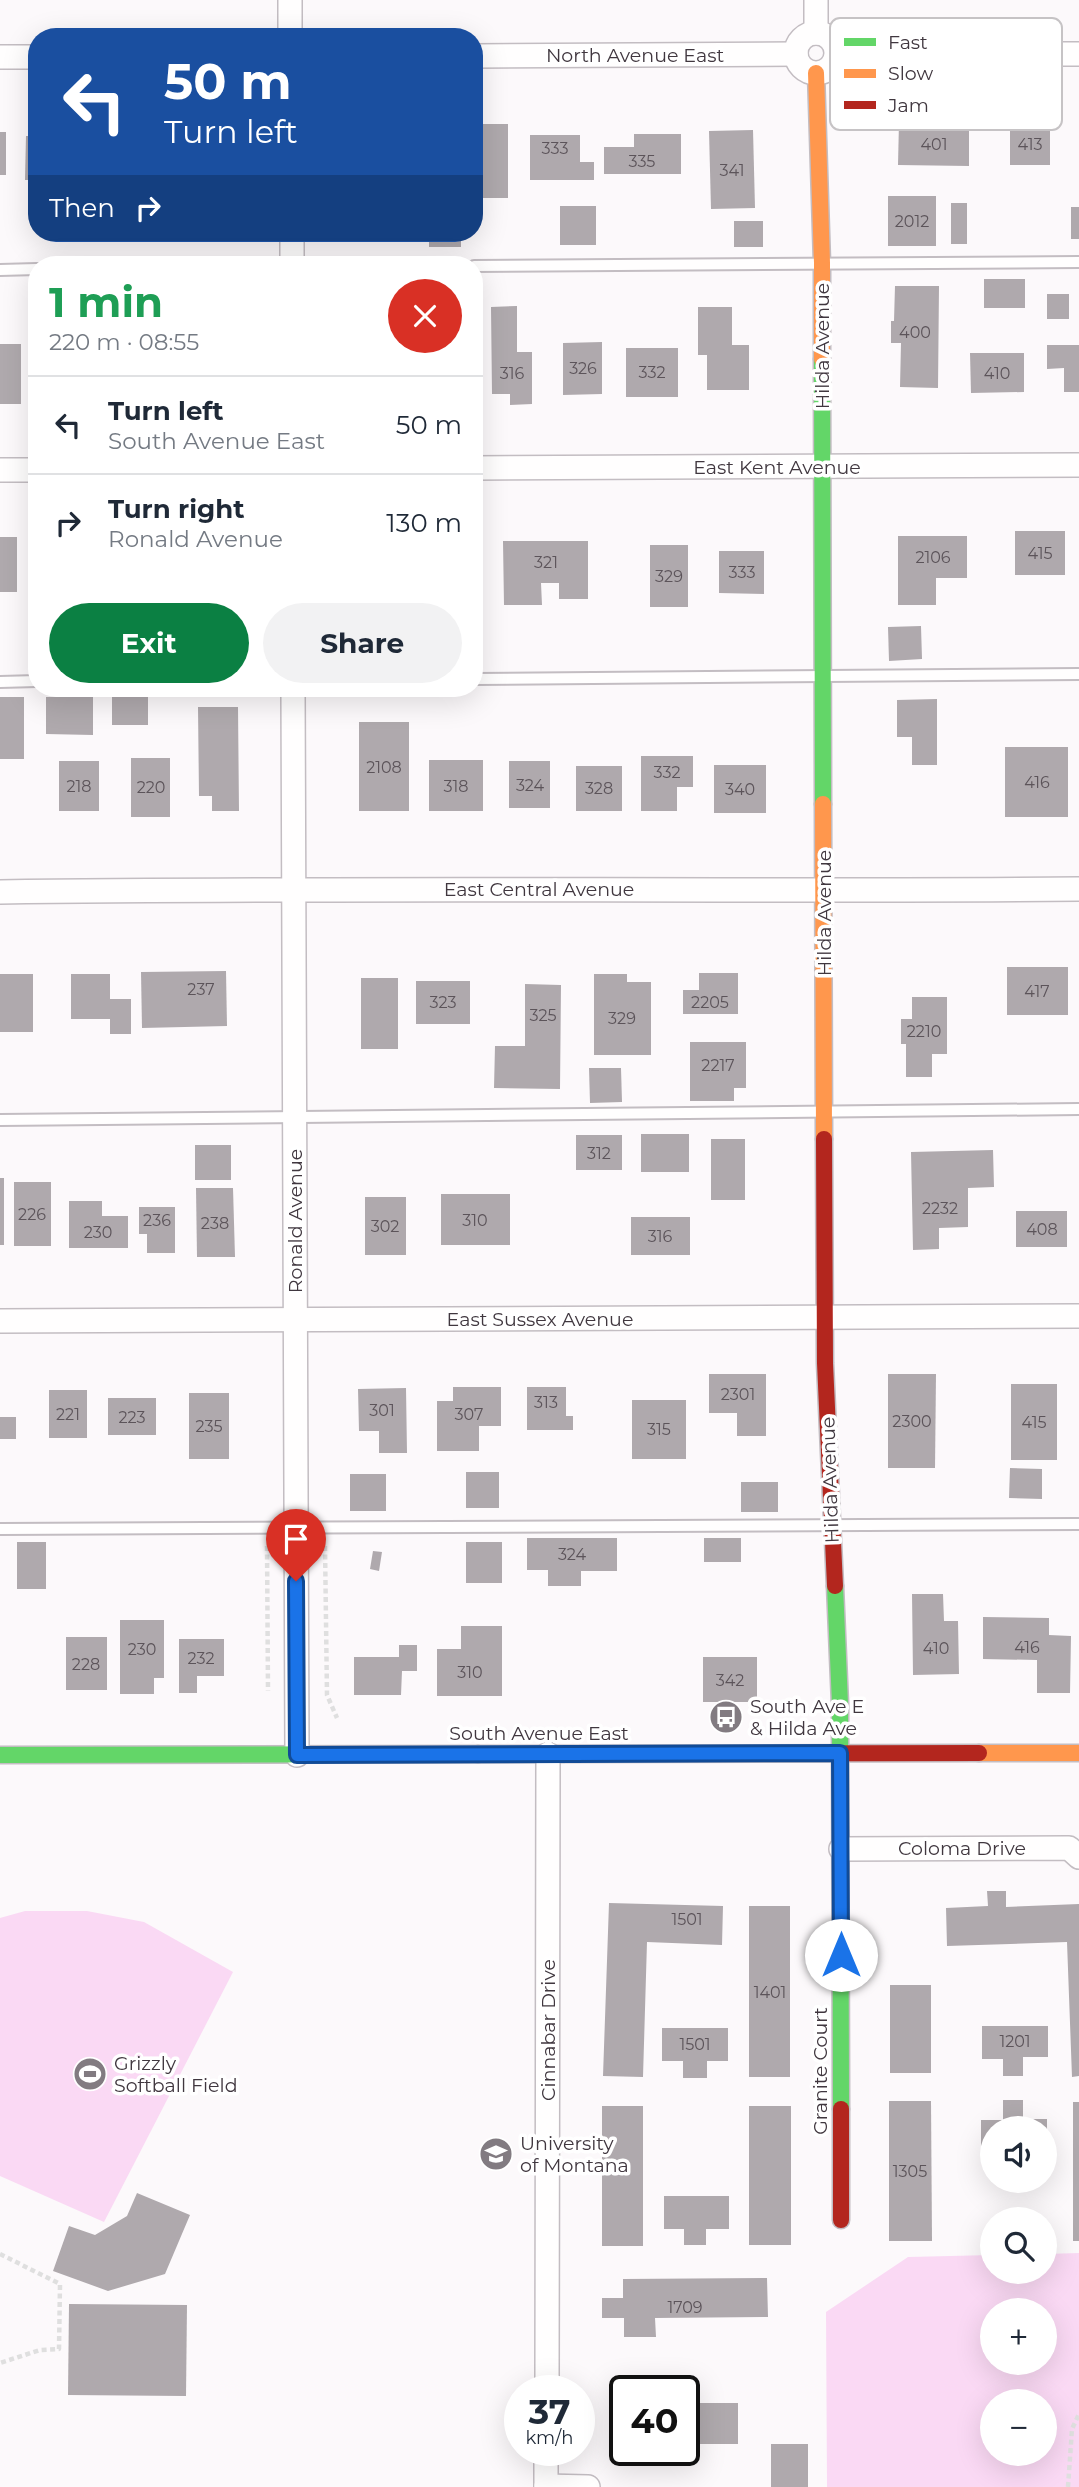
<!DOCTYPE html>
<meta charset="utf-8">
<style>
:root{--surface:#fff;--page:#f2f2f3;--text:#1f2937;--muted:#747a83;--line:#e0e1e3;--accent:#0b8043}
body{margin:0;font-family:Montserrat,sans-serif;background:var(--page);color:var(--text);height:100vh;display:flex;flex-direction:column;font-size:26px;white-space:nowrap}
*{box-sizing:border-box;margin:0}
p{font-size:23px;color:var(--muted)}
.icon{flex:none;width:38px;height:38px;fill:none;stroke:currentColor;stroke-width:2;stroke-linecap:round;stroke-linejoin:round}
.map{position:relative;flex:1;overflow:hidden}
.details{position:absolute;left:28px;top:256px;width:455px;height:441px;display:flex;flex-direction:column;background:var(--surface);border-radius:28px;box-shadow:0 7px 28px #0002}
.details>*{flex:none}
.top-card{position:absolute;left:28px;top:28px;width:455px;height:214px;border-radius:28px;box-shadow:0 7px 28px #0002;background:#1a4fa0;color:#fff;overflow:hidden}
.buttons{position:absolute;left:980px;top:2116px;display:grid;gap:14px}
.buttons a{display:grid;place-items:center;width:77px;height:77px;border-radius:50%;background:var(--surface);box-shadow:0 7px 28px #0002;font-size:35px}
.speed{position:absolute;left:504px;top:2375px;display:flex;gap:14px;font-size:35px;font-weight:700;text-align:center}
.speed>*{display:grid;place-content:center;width:91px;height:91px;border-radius:50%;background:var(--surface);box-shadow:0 7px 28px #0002;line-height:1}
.speed small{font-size:18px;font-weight:400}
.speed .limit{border:4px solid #111;border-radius:10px;background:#fff;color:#111}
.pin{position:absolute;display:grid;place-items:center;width:60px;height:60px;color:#fff;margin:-72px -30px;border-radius:50% 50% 50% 0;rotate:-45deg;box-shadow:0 0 7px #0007}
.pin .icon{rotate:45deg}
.me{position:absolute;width:77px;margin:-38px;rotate:0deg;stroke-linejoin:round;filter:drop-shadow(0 0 5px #0008)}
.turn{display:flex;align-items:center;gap:24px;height:147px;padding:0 21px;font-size:32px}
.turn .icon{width:91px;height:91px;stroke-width:2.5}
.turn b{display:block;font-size:49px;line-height:60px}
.then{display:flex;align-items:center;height:66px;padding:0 21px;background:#0003;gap:14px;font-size:26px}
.round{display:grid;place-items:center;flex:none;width:74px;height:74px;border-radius:37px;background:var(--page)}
.overview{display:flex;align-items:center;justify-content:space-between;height:119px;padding:0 21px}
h1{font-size:42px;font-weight:700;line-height:52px;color:#1e9e55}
.cta{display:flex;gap:14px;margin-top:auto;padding:14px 21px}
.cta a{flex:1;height:80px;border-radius:42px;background:var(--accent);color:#fff;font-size:28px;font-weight:700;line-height:80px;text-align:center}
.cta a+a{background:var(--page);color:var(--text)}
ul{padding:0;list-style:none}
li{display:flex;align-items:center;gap:21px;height:98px;padding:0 21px;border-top:2px solid var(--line)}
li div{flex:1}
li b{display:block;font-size:26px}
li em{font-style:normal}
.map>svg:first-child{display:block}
</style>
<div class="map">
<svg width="1079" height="2487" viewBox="0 0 1079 2487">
<rect width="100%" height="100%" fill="#fcf9fb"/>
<g fill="#fad9f4" fill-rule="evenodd">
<polygon points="25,1911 87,1911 144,1922 233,1972 104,2222 0,2176 0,1918"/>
<path d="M1079,2253V2487H827L826,2312L908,2257L992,2255V2272H1045V2254ZM992,2310H1045V2362H992ZM992,2401H1045V2454H992Z"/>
</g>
<g fill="#afa9ad">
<polygon points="899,122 969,123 969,166 898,165"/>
<rect x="474" y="124" width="34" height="74"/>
<rect x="1010" y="124" width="40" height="41"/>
<polygon points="753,130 755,208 711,209 709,131"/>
<rect x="0" y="132" width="6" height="43"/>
<polygon points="634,134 681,134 681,174 604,174 604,147 634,147"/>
<polygon points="530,135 580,135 580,162 594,162 594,180 530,180"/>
<polygon points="26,136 37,136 37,180 25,180"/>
<rect x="888" y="196" width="48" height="50"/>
<rect x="951" y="203" width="16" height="41"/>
<rect x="560" y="206" width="36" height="39"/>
<rect x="1071" y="207" width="8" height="32"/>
<rect x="734" y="221" width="29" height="26"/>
<rect x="429" y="233" width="32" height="14"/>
<rect x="984" y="279" width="41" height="29"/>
<rect x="34" y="284" width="3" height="44"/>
<polygon points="895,286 939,286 938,388 900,387 901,343 891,343 891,321 894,321"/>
<rect x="1047" y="294" width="22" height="25"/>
<polygon points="517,306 517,352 532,352 532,404 510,405 510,394 492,394 491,307"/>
<polygon points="698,307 732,307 732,345 749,345 749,390 707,390 707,355 698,355"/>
<polygon points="602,342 602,394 563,395 563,343"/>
<rect x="0" y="344" width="21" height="60"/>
<polygon points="1047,345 1079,345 1079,392 1064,392 1064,368 1047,369"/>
<rect x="626" y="348" width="52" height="49"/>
<polygon points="970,353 1024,353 1024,392 971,393"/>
<rect x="474" y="356" width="6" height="40"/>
<rect x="1015" y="531" width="50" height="44"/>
<polygon points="898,536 967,536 967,578 936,578 936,605 898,605"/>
<rect x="0" y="537" width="17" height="55"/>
<polygon points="503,541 588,541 588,599 559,599 559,583 541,583 542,605 504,605"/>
<rect x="650" y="545" width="38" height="62"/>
<polygon points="719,551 764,551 764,594 719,593"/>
<polygon points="921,626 922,659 889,661 888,627"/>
<rect x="112" y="693" width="36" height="32"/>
<rect x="0" y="697" width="24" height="62"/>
<polygon points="46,697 93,697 93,735 46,734"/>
<polygon points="937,699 937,765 912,765 912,737 897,737 897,700"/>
<polygon points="198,707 238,707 239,811 212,811 212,796 199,796"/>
<rect x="359" y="722" width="50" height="89"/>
<rect x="1005" y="747" width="63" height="70"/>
<polygon points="641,756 693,756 693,787 677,787 677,811 641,811"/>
<rect x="131" y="758" width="39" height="59"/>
<rect x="429" y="760" width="54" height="51"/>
<rect x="59" y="761" width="40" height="50"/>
<rect x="509" y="761" width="41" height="47"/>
<rect x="714" y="765" width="52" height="48"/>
<rect x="576" y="766" width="46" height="45"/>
<rect x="1007" y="967" width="61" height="48"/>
<polygon points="226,971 227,1026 142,1028 141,972"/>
<polygon points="699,973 738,973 738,1014 683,1014 683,990 699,990"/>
<rect x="0" y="974" width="33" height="58"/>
<polygon points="71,974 110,974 110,999 131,999 131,1034 110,1034 110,1019 71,1019"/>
<polygon points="594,974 627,974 627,982 651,982 651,1055 594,1055"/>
<rect x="361" y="978" width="37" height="71"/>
<rect x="416" y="981" width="54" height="43"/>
<polygon points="525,984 561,985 560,1089 494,1088 495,1046 525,1046"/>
<polygon points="912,997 947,997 947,1054 932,1054 932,1077 906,1077 906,1044 901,1044 901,1019 912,1019"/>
<polygon points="690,1042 746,1042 746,1088 734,1088 734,1101 690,1101"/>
<polygon points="589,1068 621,1068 622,1102 590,1103"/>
<rect x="641" y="1134" width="48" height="38"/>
<rect x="576" y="1135" width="46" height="35"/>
<rect x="711" y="1139" width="34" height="61"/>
<rect x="195" y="1145" width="36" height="35"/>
<polygon points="993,1150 994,1187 968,1188 968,1227 939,1228 939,1249 913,1250 911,1152"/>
<rect x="0" y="1178" width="4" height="67"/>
<rect x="14" y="1182" width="37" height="64"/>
<polygon points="196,1188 233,1188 235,1257 197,1257"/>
<rect x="441" y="1194" width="69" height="51"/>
<rect x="365" y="1197" width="41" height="58"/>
<polygon points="69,1201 102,1201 102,1216 128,1216 128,1248 69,1248"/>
<polygon points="139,1207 175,1207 175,1253 147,1253 147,1234 139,1234"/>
<rect x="1016" y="1211" width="51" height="36"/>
<rect x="631" y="1217" width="59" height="38"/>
<polygon points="709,1374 766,1374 766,1436 737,1436 737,1413 709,1413"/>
<polygon points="888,1374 936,1374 935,1468 888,1468"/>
<rect x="1011" y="1384" width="46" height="76"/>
<polygon points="453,1387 501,1387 501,1426 479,1426 479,1451 437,1451 437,1401 453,1401"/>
<polygon points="527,1387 566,1387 566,1416 573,1416 573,1430 527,1430"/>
<polygon points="406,1388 407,1453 379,1453 379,1431 359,1431 358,1389"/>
<rect x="49" y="1390" width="38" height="48"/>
<rect x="189" y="1393" width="40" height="66"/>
<rect x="108" y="1398" width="48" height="37"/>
<rect x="632" y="1400" width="54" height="59"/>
<rect x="0" y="1417" width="16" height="22"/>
<polygon points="1010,1468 1042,1469 1042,1499 1009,1498"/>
<rect x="466" y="1472" width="33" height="36"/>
<rect x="350" y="1474" width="36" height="37"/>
<rect x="741" y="1482" width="37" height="30"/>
<polygon points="527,1538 617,1538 617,1571 581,1571 581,1586 548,1586 548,1570 527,1570"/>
<rect x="704" y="1538" width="37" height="24"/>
<rect x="17" y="1542" width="29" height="47"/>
<rect x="466" y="1542" width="36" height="41"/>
<polygon points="373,1551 382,1552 379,1571 370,1569"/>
<polygon points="912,1594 943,1594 944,1621 958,1621 959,1674 913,1675"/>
<polygon points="983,1617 1049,1618 1049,1635 1071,1636 1070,1693 1037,1693 1037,1660 983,1659"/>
<polygon points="120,1620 164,1620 164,1678 154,1678 154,1694 120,1694"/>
<polygon points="461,1626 502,1626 502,1696 437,1696 437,1649 461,1649"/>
<rect x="66" y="1637" width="41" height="53"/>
<polygon points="179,1639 224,1639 224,1676 197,1676 197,1693 179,1693"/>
<polygon points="399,1645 417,1645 417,1671 402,1671 401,1695 354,1695 354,1657 399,1657"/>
<rect x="703" y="1657" width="54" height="45"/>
<polygon points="987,1891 1006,1891 1006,1907 1079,1904 1079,2076 1072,2077 1067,1942 947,1946 946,1908 988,1906"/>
<polygon points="609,1903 723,1906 722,1945 647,1942 643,2077 603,2076"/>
<rect x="749" y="1906" width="41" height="171"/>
<rect x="890" y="1985" width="41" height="88"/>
<polygon points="982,2026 1048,2026 1048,2057 1023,2057 1023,2076 1003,2076 1003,2059 982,2059"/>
<polygon points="662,2028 728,2028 728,2061 707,2061 707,2078 683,2078 683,2061 662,2061"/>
<polygon points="1003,2100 1023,2100 1023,2119 1047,2119 1047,2152 1045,2152 1045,2128 992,2128 992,2152 981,2152 981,2120 1003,2120"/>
<polygon points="889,2101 931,2101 932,2241 889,2241"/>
<rect x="1073" y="2102" width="6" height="139"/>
<rect x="602" y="2106" width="41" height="140"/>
<rect x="749" y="2106" width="42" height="139"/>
<polygon points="137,2193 190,2215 165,2274 108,2291 53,2271 69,2226 95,2235 127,2216"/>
<polygon points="664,2196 729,2196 729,2229 706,2229 706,2245 684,2245 684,2229 664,2229"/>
<polygon points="767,2278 768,2317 655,2318 656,2337 624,2337 624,2318 602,2318 602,2298 623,2298 623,2279"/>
<polygon points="69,2304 187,2305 186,2396 68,2395"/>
<rect x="626" y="2385" width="30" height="5"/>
<rect x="684" y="2403" width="54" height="41"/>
<rect x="771" y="2444" width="37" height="43"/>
</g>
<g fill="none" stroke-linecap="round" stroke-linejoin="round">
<defs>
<g id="lane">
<polyline points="474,266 1079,262"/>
<polyline points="0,270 37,269"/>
<polyline points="474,679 1079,674"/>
<polyline points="0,682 37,681"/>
<polyline points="0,1120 1079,1109"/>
<polyline points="0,1529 1079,1524"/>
</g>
<g id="street">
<polyline points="816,0 816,33"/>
<circle cx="816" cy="53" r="20"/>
<polyline points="290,37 290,0"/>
<polyline points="837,54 1079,54"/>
<polyline points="474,56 796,54"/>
<polyline points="0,57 37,57"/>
<polyline points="292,233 292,264"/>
<polyline points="474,468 1079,465"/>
<polyline points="0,470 37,470"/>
<polyline points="293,688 297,1755"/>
<path d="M0,892C360,887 719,892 1079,889"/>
<polyline points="0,1321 1079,1316"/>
<polyline points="841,1849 1069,1848 1079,1857"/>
<polyline points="547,2390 548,1754"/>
<polyline points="546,2486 588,2487"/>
<polyline points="546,2487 546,2450"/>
</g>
<g id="fast">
<polyline points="822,359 823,804"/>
<polyline points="835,1586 840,1704 841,2109"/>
<polyline points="0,1755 478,1754"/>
</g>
<g id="slow">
<polyline points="816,73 822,263 822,359"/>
<polyline points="823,804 824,1139"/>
<polyline points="979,1753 1079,1753"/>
</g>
<g id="jam">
<polyline points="824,1139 825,1363 835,1586"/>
<polyline points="478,1754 979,1753"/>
<polyline points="841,2109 841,2220"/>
</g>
</defs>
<use href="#lane" stroke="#c3bdc2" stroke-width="14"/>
<use href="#street" stroke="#c3bdc2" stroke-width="26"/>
<use href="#fast" stroke="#c3bdc2" stroke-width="19"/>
<use href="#slow" stroke="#c3bdc2" stroke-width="19"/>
<use href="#jam" stroke="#c3bdc2" stroke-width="19"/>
<g stroke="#dfdfdf" stroke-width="4.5" stroke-dasharray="5 3.5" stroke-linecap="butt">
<polyline points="267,1546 268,1691"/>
<polyline points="325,1546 327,1695 337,1718"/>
<polyline points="0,2254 60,2284 59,2349 40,2350 0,2363"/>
<polyline points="1068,2487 1072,2429 1079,2414"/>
</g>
<use href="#lane" stroke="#fffefe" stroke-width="10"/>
<use href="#street" stroke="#fffefe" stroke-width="23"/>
<use href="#fast" stroke="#63d668" stroke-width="16"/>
<use href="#slow" stroke="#ff974d" stroke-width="16"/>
<use href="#jam" stroke="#b3261e" stroke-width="16"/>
</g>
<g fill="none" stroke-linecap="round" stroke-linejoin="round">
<defs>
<polyline id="route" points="296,1581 297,1755 840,1753 841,1955"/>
</defs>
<use href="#route" stroke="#114b97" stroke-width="18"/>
<use href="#route" stroke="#1a73e8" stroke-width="12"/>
</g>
<defs>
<symbol id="bus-disc" viewBox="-11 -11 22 22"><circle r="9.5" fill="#827b81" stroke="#fff"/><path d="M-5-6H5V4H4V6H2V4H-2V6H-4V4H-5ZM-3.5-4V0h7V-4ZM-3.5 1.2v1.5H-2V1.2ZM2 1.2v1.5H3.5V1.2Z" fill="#fff"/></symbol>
<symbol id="stadium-disc" viewBox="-11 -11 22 22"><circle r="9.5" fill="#827b81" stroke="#fff"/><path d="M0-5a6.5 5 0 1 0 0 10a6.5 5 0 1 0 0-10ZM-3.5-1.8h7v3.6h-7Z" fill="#fff"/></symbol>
<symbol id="university-disc" viewBox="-11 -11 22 22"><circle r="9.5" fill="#827b81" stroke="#fff"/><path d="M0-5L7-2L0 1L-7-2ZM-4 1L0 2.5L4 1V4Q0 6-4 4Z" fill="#fff"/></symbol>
</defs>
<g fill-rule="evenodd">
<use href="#bus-disc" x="707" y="1698" width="38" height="38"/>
<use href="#stadium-disc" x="71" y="2055" width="38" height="38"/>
<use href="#university-disc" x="477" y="2135" width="38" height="38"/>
</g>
<g text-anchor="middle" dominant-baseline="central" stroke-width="7" stroke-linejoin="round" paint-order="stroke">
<g font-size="16" fill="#5c545a">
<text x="934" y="144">401</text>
<text x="1030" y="144">413</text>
<text x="555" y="148">333</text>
<text x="642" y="161">335</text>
<text x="732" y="170">341</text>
<text x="912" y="221">2012</text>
<text x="915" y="332">400</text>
<text x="583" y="368">326</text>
<text x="652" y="372">332</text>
<text x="512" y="373">316</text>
<text x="997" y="373">410</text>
<text x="1040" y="553">415</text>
<text x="933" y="557">2106</text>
<text x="546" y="562">321</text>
<text x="742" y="572">333</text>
<text x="669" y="576">329</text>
<text x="384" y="767">2108</text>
<text x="667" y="772">332</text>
<text x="1037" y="782">416</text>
<text x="530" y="785">324</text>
<text x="79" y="786">218</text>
<text x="456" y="786">318</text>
<text x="151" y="787">220</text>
<text x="599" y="788">328</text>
<text x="740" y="789">340</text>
<text x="201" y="989">237</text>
<text x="1037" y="991">417</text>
<text x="443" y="1002">323</text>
<text x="710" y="1002">2205</text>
<text x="543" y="1015">325</text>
<text x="622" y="1018">329</text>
<text x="924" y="1031">2210</text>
<text x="718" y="1065">2217</text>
<text x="599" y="1153">312</text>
<text x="940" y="1208">2232</text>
<text x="32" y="1214">226</text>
<text x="157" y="1220">236</text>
<text x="475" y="1220">310</text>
<text x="215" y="1223">238</text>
<text x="385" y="1226">302</text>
<text x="1042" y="1229">408</text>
<text x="98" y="1232">230</text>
<text x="660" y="1236">316</text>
<text x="738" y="1394">2301</text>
<text x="546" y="1402">313</text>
<text x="382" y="1410">301</text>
<text x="68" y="1414">221</text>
<text x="469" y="1414">307</text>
<text x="132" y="1417">223</text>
<text x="912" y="1421">2300</text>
<text x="1034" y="1422">415</text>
<text x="209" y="1426">235</text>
<text x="659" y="1429">315</text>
<text x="572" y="1554">324</text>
<text x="1027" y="1647">416</text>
<text x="936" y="1648">410</text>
<text x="142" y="1649">230</text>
<text x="201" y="1658">232</text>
<text x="86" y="1664">228</text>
<text x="470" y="1672">310</text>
<text x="730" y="1680">342</text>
<text x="687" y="1919">1501</text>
<text x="770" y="1992">1401</text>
<text x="1015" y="2041">1201</text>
<text x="695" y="2044">1501</text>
<text x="910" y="2171">1305</text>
<text x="685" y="2307">1709</text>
</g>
<g font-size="19" fill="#40373f" stroke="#fff">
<text x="635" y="55">North Avenue East</text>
<text transform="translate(822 346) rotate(-90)">Hilda Avenue</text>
<text x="777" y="467">East Kent Avenue</text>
<text x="539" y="889">East Central Avenue</text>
<text transform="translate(824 913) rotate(-90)">Hilda Avenue</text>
<text transform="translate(295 1221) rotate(-90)">Ronald Avenue</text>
<text x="540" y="1319">East Sussex Avenue</text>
<text transform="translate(830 1480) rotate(-92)">Hilda Avenue</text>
<text x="539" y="1733">South Avenue East</text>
<text x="962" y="1848">Coloma Drive</text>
<text transform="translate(548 2030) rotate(-90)">Cinnabar Drive</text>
<text transform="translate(820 2071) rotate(-90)">Granite Court</text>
</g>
<g font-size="19" fill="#40373f" stroke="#fff" text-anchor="start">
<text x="750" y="1706">South Ave E<tspan x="750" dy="22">&amp; Hilda Ave</tspan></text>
<text x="114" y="2063">Grizzly<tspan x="114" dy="22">Softball Field</tspan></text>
<text x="520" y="2143">University<tspan x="520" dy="22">of Montana</tspan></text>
</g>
</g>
<rect x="830" y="18" width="232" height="112" rx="10" fill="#fff" stroke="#c6c3c5" stroke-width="2"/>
<rect x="844" y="38" width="32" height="8" fill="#63d668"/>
<rect x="844" y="69" width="32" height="9" fill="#ff974d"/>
<rect x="844" y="101" width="32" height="8" fill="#b3261e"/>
<g font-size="19" fill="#40373f">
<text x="888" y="49">Fast</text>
<text x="888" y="80">Slow</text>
<text x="888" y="112">Jam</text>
</g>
</svg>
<div class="buttons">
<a><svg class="icon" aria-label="sound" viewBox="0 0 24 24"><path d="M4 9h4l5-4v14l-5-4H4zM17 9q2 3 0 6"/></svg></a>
<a><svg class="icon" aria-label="search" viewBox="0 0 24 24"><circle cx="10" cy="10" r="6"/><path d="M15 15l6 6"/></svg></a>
<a>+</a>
<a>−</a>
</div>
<div class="speed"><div>37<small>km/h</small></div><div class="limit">40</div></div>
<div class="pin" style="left:296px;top:1581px;background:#d93025"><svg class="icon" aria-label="arrive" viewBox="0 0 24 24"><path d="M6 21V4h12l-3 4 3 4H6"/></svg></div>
<svg class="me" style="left:841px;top:1955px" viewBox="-20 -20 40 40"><circle r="19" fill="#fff"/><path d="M0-13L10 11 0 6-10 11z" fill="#1a73e8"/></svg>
<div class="top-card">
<div class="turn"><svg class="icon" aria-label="left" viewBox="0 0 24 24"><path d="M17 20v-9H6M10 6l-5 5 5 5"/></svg><div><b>50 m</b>Turn left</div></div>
<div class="then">Then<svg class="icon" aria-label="right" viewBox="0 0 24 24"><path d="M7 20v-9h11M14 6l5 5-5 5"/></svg></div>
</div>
<section class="details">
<div class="overview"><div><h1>1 min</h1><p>220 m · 08:55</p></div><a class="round" style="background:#d93025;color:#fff"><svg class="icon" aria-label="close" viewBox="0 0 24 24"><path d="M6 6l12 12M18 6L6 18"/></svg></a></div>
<ul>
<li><svg class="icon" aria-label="left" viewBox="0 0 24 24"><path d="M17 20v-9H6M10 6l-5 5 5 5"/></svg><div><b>Turn left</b><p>South Avenue East</p></div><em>50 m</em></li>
<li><svg class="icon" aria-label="right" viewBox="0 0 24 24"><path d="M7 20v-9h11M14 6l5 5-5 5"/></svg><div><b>Turn right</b><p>Ronald Avenue</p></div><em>130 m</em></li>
</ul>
<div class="cta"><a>Exit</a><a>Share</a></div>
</section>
</div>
